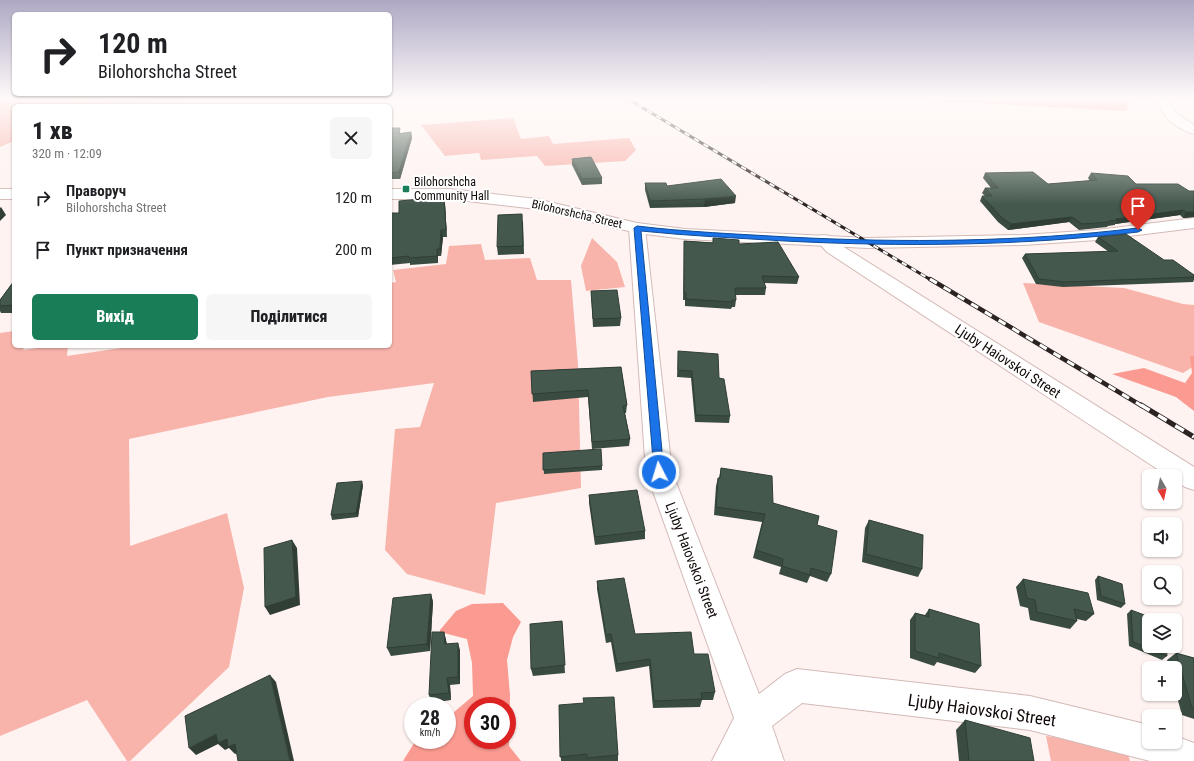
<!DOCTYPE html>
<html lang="uk">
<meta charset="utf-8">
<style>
:root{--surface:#fff;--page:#f6f6f6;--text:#202124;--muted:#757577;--accent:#197e57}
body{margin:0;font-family:"Roboto Condensed",sans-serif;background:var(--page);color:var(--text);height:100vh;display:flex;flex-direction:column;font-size:15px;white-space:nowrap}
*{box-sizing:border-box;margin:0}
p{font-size:13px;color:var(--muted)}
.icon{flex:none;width:22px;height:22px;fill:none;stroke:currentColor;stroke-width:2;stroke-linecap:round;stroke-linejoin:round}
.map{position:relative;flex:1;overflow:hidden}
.details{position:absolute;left:12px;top:104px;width:380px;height:244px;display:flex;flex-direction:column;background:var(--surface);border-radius:6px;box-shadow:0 1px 3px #0004}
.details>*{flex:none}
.hud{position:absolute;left:12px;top:12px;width:380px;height:84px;border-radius:6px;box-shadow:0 1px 3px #0004;background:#fff;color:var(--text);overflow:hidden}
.needle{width:26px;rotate:171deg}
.buttons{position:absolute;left:1142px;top:469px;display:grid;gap:8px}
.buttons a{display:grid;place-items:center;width:40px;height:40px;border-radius:6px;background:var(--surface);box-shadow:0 1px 3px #0004;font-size:20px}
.speed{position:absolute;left:404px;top:697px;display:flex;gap:8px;font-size:20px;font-weight:700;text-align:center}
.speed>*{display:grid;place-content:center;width:52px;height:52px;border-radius:50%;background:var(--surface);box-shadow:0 1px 3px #0004;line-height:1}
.speed small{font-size:10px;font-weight:400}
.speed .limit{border:6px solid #d22;background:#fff;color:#111}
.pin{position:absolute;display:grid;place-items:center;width:34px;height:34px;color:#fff;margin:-41px -17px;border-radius:50% 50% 50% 0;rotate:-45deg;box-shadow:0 0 4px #0007}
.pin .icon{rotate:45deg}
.me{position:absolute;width:44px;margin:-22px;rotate:355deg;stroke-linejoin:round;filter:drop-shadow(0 0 3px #0008)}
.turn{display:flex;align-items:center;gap:14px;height:84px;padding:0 20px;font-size:18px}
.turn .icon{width:52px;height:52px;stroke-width:2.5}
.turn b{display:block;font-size:28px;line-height:34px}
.round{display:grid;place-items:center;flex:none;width:42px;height:42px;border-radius:6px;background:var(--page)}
.head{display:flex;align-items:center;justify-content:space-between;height:68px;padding:0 20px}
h1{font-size:24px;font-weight:800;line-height:30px}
.button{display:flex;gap:8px;margin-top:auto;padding:8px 20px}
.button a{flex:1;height:46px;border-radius:6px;background:var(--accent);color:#fff;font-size:16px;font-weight:800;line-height:46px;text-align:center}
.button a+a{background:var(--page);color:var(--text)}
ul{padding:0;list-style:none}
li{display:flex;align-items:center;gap:12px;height:52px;padding:0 20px}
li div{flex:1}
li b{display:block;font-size:15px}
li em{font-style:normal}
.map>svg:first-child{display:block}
</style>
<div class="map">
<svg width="1194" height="761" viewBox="0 0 1194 761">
<rect width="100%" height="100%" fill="#fef3f1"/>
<g fill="#f8b3ab">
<polygon points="0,99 254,99 14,106 14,141 0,147"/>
<polygon points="513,118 521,139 549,136 553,144 629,138 636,150 625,161 545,166 537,156 481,160 479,153 445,156 421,125"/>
<polygon points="592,238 617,262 625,287 586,291 581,266"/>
<polygon points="481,244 485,260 530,258 537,280 571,280 578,365 581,488 496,503 485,595 407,574 385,550 395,429 420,427 434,383 328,397 129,439 130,546 227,513 244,588 229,667 130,761 127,761 87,700 0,736 0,333 14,331 14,346 25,346 23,350 52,346 68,346 67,356 121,348 122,346 390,346 390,283 396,282 393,270 446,264 449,246"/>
<polygon points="1023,283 1124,288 1183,304 1194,305 1194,366 1183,373 1039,322"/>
<polygon points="1046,736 1126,747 1130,761 1051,761"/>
</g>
<g fill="#fb9a90" fill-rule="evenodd">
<polygon points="0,99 254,99 0,106"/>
<polygon points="896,99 1131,99 1126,111"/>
<polygon points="1190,356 1194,356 1194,411 1176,397 1112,374 1144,368 1185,383 1192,373"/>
<path d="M503,603L521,622L513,637L507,660L510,695L509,746L521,761H403L416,740H447V718L473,696L472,663L467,639L440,632V630L456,611L472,604ZM473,706H507V740H473Z"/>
</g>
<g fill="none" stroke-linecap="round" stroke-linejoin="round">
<defs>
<g id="minor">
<path d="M1156,99H1168L1174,111L1194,125V134C1178,130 1160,115 1156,99Z"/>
<polygon points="637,223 643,225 645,228 672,472 759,694 785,674 797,669 1030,696 1149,725 1149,742 1175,742 1175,736 1194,743 1194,761 1150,761 1030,730 802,703 772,726 784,761 712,761 734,718 646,472 629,228 631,225"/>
<polygon points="824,235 830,236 839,244 1194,467 1194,490 1185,487 1175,481 1175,476 1168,476 827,252 816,240 818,236"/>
</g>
<g id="tertiary">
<rect x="0" y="189" width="14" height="10"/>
<polygon points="390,189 450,189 537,199 637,223 685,229 868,238 1023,235 1097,230 1194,218 1194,228 1097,240 1023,245 868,248 685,239 637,233 537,209 450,199 390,199"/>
</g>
</defs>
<use href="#minor" stroke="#d3bab7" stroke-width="2"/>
<use href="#tertiary" stroke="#d3bab7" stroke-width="2"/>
<use href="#minor" fill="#fff" fill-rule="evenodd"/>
<use href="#tertiary" fill="#fff" fill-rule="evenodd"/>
<defs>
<polyline id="rail-far2" points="628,99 931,280"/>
<polyline id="rail-far1" points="930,279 1142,406"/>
<polyline id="rail" points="1141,405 1194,437"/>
</defs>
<use href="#rail-far2" stroke="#2b2322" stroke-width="3"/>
<use href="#rail-far1" stroke="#2b2322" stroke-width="4.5"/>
<use href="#rail" stroke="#2b2322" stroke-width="5"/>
<use href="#rail-far2" stroke="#fff" stroke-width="2" stroke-dasharray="5.5" stroke-linecap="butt"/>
<use href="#rail-far1" stroke="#fff" stroke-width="3" stroke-dasharray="8" stroke-linecap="butt"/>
<use href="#rail" stroke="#fff" stroke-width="3.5" stroke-dasharray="10" stroke-linecap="butt"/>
</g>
<g fill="#3a4c42">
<polygon points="390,128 401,133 411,132 412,138 400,179 390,179"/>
<polygon points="572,159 602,178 602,184 582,185 572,165"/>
<polygon points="985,173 1048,184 1090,181 1088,178 1091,173 1136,184 1189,191 1194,191 1194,217 1183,218 1180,215 1115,224 1115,225 1108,226 1107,227 1079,230 1069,222 1008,230 998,222 980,201 982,196 985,196 982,193 985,188 991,188 983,178"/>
<polygon points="645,183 667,186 735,203 704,207 650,208 645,190"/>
<polygon points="445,204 447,237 443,237 441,256 438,256 438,263 410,265 410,263 390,265 390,213 399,213"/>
<polygon points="523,221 524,254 498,255 497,247"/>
<polygon points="1098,237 1164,260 1194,275 1194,280 1193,282 1063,287 1036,284 1022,258 1025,254 1109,252 1095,242"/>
<polygon points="684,241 739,244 799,277 797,284 764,283 766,288 765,295 735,295 736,300 735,307 732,307 731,309 685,306 685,300 683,300"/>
<polygon points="14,281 14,313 1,313 0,311 0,300"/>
<polygon points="591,291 621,318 620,326 593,327"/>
<polygon points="678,351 719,378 730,416 729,423 695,422 691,378 677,377"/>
<polygon points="621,367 627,405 626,413 625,413 630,439 629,446 592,449 588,397 533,402 531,371"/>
<polygon points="543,453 602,466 602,470 544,474"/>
<polygon points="721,468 773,503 817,525 831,574 827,582 810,576 807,583 779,574 781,567 753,558 762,522 714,515 716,486 718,478 719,478"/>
<polygon points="363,485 358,517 332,520 331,515"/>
<polygon points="589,495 645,531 645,539 595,545 589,503"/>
<polygon points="869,520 922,569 918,577 862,562 865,528"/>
<polygon points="1098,576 1125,604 1121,608 1097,600 1095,580"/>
<polygon points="1023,579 1094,614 1086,621 1077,619 1077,621 1070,629 1030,620 1028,608 1020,606 1016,587"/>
<polygon points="597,581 635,634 694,654 715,692 713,700 702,700 700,707 653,708 649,666 616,672 611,642 606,643 597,589"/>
<polygon points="431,594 433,602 430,651 391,656 387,648"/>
<polygon points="929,609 981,666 975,673 937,662 934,666 910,658 910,620 915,613 925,615"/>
<polygon points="1131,610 1167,656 1162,660 1129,646 1127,614"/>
<polygon points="562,621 565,673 533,676 531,669"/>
<polygon points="444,632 447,644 460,650 460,684 450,685 451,700 432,703 429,695"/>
<polygon points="1176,653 1194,658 1194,719 1182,715 1175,690 1175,668 1169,668 1167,660"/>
<polygon points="559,705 618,755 618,761 561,761"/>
<polygon points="965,720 1034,761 959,761 956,730"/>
</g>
<g fill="#303e36">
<polygon points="411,132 412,138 400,179 399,172"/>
<polygon points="736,196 735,203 704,207 705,199"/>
<polygon points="444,197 445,204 447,237 446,230"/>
<polygon points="1,207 6,215 0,221 0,208"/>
<polygon points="1183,210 1180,215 1115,224 1118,220 1116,219"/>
<polygon points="1186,212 1194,212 1194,217 1183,218"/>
<polygon points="1072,217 1069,222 1008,230 1011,224"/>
<polygon points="441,230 443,237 441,256 440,249"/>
<polygon points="437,249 438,256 438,263 437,256"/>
<polygon points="362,481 363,485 358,517 356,513"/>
<polygon points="292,540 297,548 300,605 270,615 265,607"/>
<polygon points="431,594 433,602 430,651 427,644"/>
<polygon points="444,632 446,640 447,652 445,644"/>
<polygon points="458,643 460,650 460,684 458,677"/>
<polygon points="270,675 276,682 294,761 290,761"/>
<polygon points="447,678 450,685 451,700 449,693"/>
<polygon points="216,734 227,739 235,744 241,751 235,754 229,748 225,750 218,744 196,755 189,748"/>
</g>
<g fill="#44584d" stroke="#303e36">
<polygon points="390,128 400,128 399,134 411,132 399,172 390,173"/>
<polygon points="591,157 602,178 582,179 572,159"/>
<polygon points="1033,172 1048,184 1097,180 1091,173 1128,176 1136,184 1178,184 1189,191 1194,191 1194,212 1186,212 1183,210 1116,219 1118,220 1109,221 1110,222 1082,224 1072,217 1011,224 1001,217 982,196 992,196 985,188 998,188 985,173"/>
<polygon points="721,179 736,196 705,199 650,201 645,183 666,183 667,186"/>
<polygon points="444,197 446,230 441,230 440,249 437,249 437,256 409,258 409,256 390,258 390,213 399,213 399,201"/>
<polygon points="522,214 523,246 497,247 498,215"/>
<polygon points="1126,234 1164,260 1173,260 1194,275 1194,277 1065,282 1039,279 1025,254 1118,251 1098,237"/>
<polygon points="713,238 739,240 739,244 778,242 799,277 762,276 766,288 735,288 736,300 732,300 733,302 686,299 686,293 684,293 684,241 713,243"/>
<polygon points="14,281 14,305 0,306 0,300"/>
<polygon points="617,290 621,318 593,319 591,291"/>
<polygon points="678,351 718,354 719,378 724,379 730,416 696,415 692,371 678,370"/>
<polygon points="621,367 627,405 623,406 630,439 592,442 588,390 532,394 531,371"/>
<polygon points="601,449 602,466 543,470 543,453"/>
<polygon points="721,468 772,476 773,503 819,516 817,525 837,531 831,574 811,568 810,575 782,566 783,559 756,550 765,514 716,507 718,478 720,478"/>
<polygon points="362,481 356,513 331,515 337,483"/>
<polygon points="637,490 645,531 595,537 589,495"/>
<polygon points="869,520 923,535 922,569 866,554"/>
<polygon points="292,540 296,597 265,607 264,548"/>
<polygon points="1098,576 1122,584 1125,604 1101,596"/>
<polygon points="624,578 635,634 691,632 694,654 708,654 715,692 701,693 702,699 654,701 650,659 617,664 611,634 606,635 597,581"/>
<polygon points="1023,579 1088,593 1094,614 1074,609 1077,621 1037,612 1035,600 1027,598"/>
<polygon points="431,594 427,644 387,648 393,598"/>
<polygon points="929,609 979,624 981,666 939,653 939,658 915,651 915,613 929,617"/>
<polygon points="1131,610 1158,620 1149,620 1149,646 1166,646 1167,656 1133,642"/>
<polygon points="562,621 565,665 531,669 530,624"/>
<polygon points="432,632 444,632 445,644 458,643 458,677 447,678 449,693 429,695"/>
<polygon points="1176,653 1194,658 1194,709 1192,708"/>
<polygon points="270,675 290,761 238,761 235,744 228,747 227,739 218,743 216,734 189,748 185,716"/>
<polygon points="614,697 618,755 587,758 587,754 560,757 559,705 584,703 583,698"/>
<polygon points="965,720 1030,738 1034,761 969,761"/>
</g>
<linearGradient id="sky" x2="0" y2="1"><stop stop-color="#aea8c4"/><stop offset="0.48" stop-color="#fffaf9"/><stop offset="1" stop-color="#fffaf9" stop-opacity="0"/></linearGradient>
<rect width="1194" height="205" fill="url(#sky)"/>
<path fill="#1a73e8" stroke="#114b97" d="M637,226C687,232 738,234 788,237C905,243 1022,242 1138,228L1142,230L1138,232C1021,246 903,247 785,241C737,238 689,236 641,231L664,472L663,475H655L654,472L634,228Z"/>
<rect fill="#197e57" stroke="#fff" stroke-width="1.5" x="402" y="185" width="8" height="8" rx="2"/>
<g text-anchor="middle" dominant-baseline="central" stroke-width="4" stroke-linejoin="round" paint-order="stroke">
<g font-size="12" fill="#120a09" stroke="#fff" text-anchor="start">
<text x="414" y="182">Bilohorshcha<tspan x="414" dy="14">Community Hall</tspan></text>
</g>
<g font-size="12" fill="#120a09" stroke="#fff">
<text transform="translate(577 214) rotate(13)">Bilohorshcha Street</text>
</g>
<g font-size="14" fill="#120a09" stroke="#fff">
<text transform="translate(1008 361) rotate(33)">Ljuby Haiovskoi Street</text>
<text transform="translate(692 560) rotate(69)">Ljuby Haiovskoi Street</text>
</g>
<g font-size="17" fill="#120a09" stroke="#fff">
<text transform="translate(982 710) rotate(8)">Ljuby Haiovskoi Street</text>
</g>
</g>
</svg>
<div class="buttons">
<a><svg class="needle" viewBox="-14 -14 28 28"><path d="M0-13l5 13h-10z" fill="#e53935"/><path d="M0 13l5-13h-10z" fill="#757577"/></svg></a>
<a><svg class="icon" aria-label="sound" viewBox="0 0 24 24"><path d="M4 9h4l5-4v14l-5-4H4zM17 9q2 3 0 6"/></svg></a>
<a><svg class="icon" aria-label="search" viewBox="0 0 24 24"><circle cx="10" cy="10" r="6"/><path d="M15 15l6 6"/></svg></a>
<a><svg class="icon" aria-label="layers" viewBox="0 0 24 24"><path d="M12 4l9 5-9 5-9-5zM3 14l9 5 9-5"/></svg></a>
<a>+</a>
<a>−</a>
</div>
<div class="speed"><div>28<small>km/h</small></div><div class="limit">30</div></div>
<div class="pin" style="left:1138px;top:230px;background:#d93025"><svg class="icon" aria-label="arrive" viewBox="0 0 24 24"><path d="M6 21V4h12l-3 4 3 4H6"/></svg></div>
<svg class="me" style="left:659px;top:472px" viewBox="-20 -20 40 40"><circle r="17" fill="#1a73e8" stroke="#fff" stroke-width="3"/><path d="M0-11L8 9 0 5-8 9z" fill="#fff"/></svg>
<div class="hud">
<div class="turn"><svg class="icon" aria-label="right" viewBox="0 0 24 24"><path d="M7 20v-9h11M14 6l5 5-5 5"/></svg><div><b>120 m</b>Bilohorshcha Street</div></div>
</div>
<section class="details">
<div class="head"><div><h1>1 хв</h1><p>320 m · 12:09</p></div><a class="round"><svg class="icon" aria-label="close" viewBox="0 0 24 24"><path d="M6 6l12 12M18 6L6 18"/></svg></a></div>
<ul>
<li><svg class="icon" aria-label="right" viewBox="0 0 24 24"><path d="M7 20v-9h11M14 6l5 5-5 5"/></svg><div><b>Праворуч</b><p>Bilohorshcha Street</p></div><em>120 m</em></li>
<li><svg class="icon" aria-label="arrive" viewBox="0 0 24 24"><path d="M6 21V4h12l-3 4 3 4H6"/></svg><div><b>Пункт призначення</b></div><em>200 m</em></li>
</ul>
<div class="button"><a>Вихід</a><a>Поділитися</a></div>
</section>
</div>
